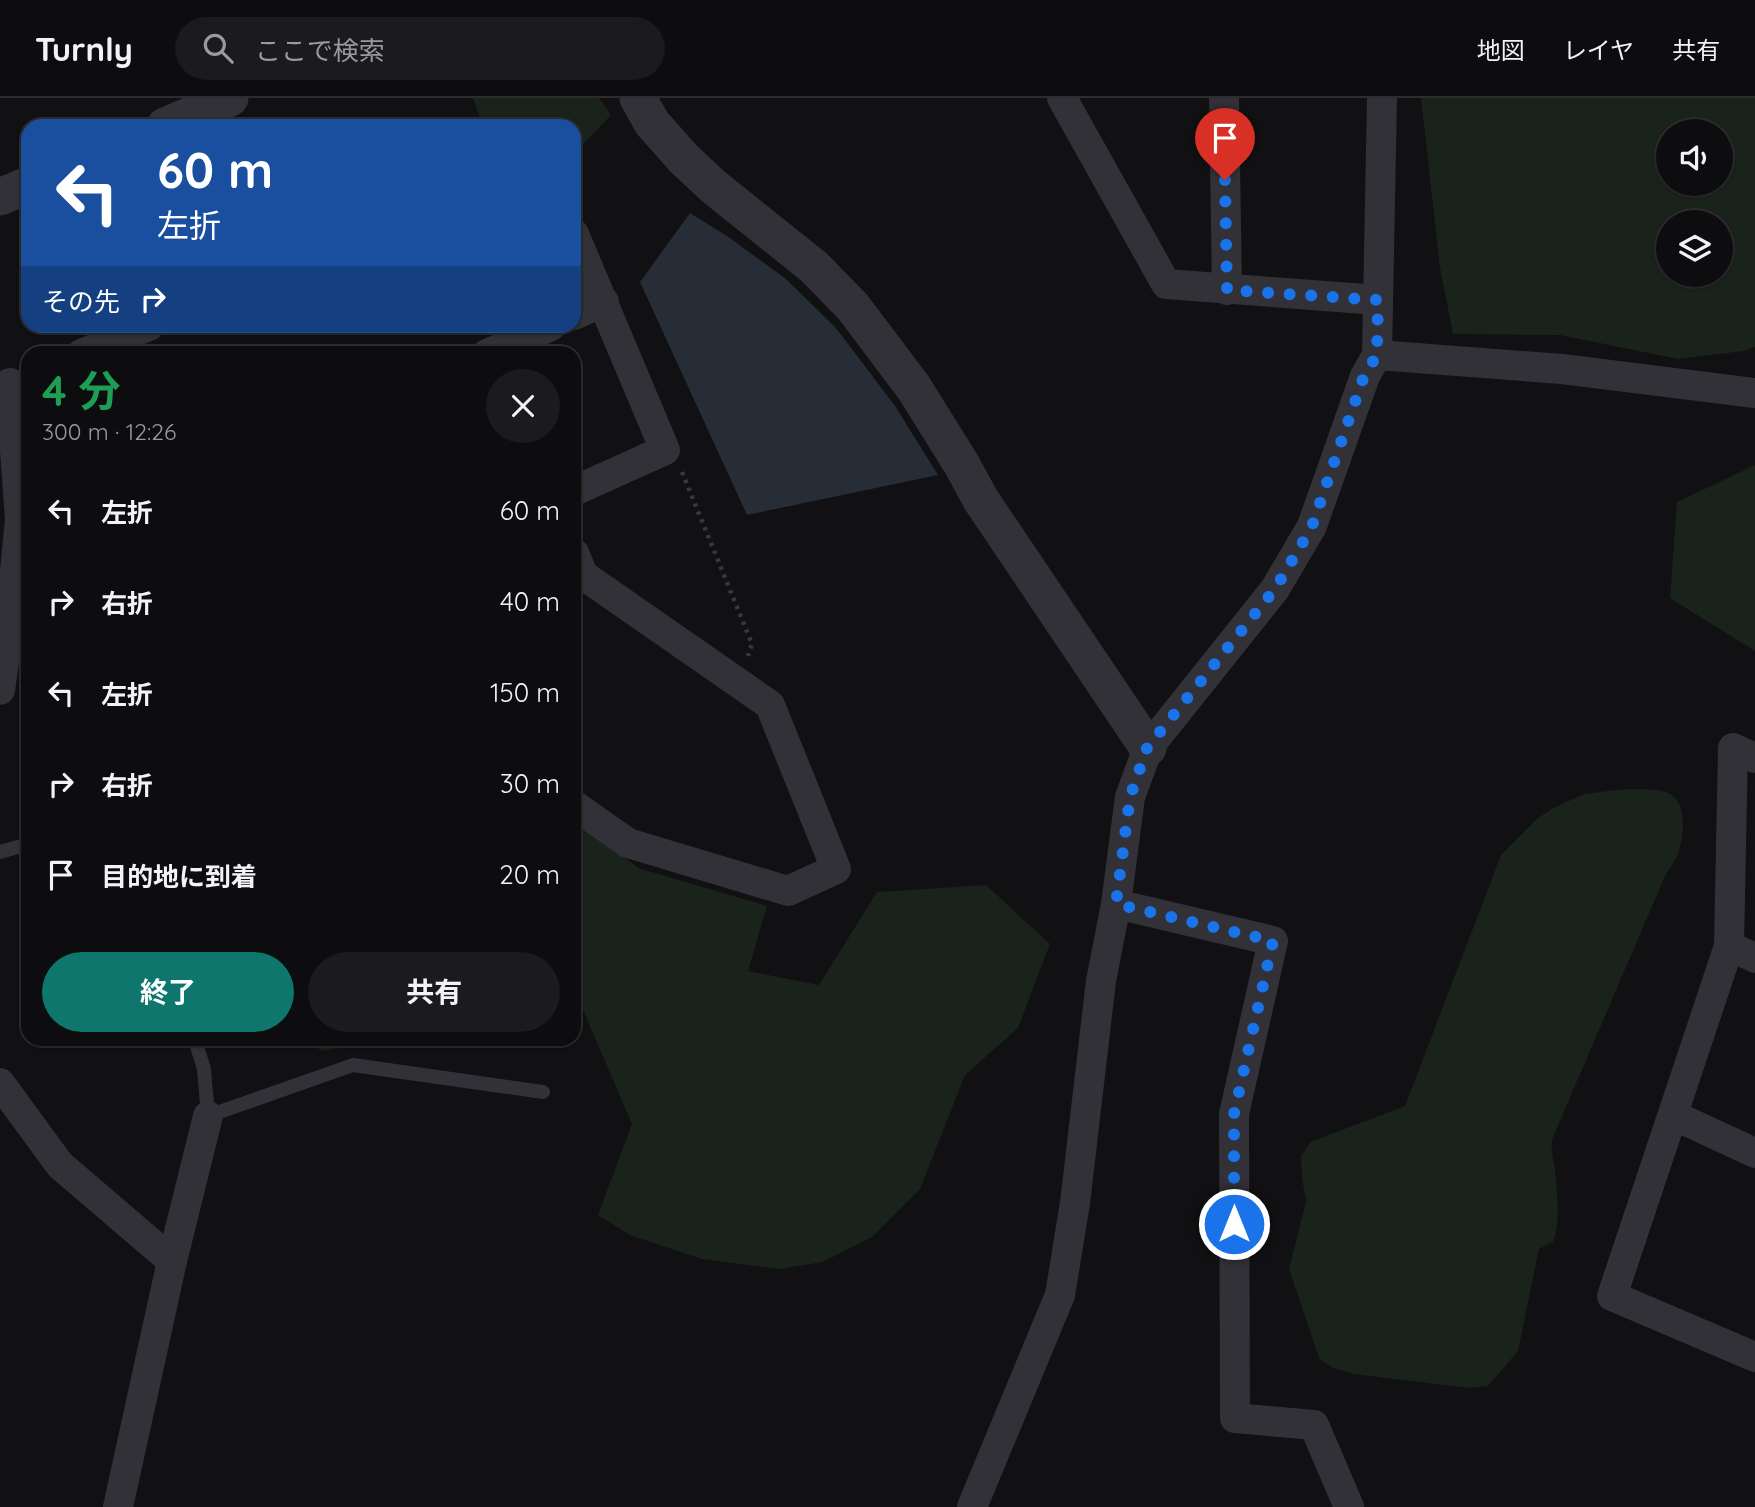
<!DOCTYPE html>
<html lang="ja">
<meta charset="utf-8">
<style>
:root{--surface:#0d0c0e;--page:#1b1a1c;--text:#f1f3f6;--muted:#9a9b9e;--line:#2d2c2e;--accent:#0f766e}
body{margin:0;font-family:Quicksand,"Noto Sans JP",sans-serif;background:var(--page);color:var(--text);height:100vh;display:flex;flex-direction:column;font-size:26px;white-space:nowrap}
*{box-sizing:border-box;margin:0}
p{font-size:23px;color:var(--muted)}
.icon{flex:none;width:38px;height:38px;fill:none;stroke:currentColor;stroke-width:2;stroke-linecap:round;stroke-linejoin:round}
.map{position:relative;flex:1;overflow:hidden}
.details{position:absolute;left:21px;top:248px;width:560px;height:700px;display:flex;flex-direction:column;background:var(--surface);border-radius:21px;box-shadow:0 2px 5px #0004,0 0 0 2px var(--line)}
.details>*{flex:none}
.hud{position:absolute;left:21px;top:21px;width:560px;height:214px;border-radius:21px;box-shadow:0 2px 5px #0004,0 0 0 2px var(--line);background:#1a4fa0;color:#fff;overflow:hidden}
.tools{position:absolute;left:1656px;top:21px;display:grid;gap:14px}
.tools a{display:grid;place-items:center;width:77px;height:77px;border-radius:50%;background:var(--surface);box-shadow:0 2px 5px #0004,0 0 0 2px var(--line);font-size:35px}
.pin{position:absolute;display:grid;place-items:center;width:60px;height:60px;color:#fff;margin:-72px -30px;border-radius:50% 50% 50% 0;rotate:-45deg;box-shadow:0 0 7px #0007}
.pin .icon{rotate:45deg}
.me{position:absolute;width:77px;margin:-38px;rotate:0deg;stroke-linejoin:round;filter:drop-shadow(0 0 5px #0008)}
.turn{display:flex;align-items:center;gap:24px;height:147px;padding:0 21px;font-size:32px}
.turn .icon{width:91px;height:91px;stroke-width:2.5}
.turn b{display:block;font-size:49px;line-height:60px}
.then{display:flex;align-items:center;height:66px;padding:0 21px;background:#0003;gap:14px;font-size:26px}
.round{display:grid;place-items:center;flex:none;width:74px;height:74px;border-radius:37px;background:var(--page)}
.summary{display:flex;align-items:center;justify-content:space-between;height:119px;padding:0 21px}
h1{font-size:42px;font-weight:700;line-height:52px;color:#1e9e55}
.cta{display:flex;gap:14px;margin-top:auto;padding:14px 21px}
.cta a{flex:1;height:80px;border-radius:42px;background:var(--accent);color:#fff;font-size:28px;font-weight:700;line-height:80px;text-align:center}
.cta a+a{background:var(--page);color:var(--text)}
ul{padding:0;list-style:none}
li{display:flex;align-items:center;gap:21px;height:91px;padding:0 21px}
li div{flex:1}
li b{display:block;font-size:26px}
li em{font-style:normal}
header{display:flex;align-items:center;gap:42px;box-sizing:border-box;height:98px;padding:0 35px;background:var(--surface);border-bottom:2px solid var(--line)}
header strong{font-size:33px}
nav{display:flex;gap:38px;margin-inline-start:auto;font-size:24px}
.search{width:490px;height:63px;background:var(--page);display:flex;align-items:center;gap:18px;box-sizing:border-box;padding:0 24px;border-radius:38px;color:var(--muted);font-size:26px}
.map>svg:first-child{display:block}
</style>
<header>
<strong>Turnly</strong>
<div class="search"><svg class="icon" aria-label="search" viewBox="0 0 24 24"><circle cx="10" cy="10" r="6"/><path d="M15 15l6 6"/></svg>ここで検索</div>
<nav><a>地図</a><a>レイヤ</a><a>共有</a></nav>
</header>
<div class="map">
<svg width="1755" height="1409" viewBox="0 0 1755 1409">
<rect width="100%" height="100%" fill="#111012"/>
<g fill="#1a221c" fill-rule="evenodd">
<polygon points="473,0 599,0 611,17 574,56 574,28 483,28"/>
<path d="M1421,0H1755V249L1744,253L1678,261L1560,237L1453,236L1440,170ZM1668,33H1720V86H1668ZM1720,124V177H1668V124Z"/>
<polygon points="1755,367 1755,553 1670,500 1677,404"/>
<path d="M1625,691C1639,692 1658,689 1670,696C1688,705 1684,743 1677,758C1674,765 1669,771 1665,778L1553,1039C1550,1051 1553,1060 1555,1072C1557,1095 1561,1123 1553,1144L1539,1151L1518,1253L1488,1288L1469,1290L1353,1276L1331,1269L1319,1260L1289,1171L1306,1103L1302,1080L1301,1059L1310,1044L1405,1008L1501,757L1538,720L1553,710L1584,696Z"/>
<polygon points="574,717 638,770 767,808 748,873 819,887 877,794 986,787 1050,846 1018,930 965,977 920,1091 872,1139 823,1164 780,1171 702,1161 630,1137 598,1117 632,1026 574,891"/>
<polygon points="310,942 387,942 321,953"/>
</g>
<polygon fill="#262d36" points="690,115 727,138 786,181 836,230 895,308 938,377 747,417 640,184"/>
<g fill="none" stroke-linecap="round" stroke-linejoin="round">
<polyline stroke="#37383e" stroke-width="4.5" stroke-dasharray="3.5 5" stroke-linecap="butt" points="682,374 752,546 748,558"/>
<g stroke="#313137" stroke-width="14">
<polyline points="0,754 28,746"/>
<polyline points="195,942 204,971 208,1018 353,967 543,994"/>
</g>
<g stroke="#313137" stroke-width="30">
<polyline points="1062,0 1166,186 1378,202"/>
<polyline points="1224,0 1227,192"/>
<polyline points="574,136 665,352 574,393"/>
<polyline points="574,217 604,204"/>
<polyline points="81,256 149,228"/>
<polyline points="487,256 551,228"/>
<polyline points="1377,257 1562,271 1755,295"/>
<polyline points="0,290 10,285 20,421 11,515 0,592"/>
<polyline points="574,455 583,477 770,607 836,771 788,793 628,745 574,707"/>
<polyline points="1755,660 1733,650 1729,848 1612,1198 1755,1259"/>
<polyline points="1116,806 1273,843 1234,1016 1235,1320 1314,1327 1349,1409"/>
<polyline points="1729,848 1755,860"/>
<polyline points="0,985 60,1067 172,1163"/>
<polyline points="1673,1017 1755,1055"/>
<polyline points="118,1409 172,1163 208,1018"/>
<polyline points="972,1409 1060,1197 1075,1105 1101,883 1116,806 1130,699 1148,650 1275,491 1312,428 1365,278 1377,257 1382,0"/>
</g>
<g stroke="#313137" stroke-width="37">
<polyline points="638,0 652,25 684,61 714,89 814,169 853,209 914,290 962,367 981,402 1148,650"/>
<polyline points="165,28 230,0"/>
<polyline points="0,99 28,87"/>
</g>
</g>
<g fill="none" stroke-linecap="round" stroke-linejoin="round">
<polyline stroke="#1a73e8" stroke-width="12" stroke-dasharray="0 21.6" points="1225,82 1227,192 1378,202 1377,257 1364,278 1312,428 1300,449 1275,491 1147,650 1130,699 1116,806 1273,843 1234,1016 1234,1126"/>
</g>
</svg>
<div class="tools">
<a><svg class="icon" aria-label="sound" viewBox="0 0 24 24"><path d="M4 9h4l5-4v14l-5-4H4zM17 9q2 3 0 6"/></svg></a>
<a><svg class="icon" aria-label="layers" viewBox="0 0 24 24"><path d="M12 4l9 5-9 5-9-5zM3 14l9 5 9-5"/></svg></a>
</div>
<div class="pin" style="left:1225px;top:82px;background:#d93025"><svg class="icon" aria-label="arrive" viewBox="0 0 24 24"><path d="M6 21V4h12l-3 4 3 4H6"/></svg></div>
<svg class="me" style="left:1234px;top:1126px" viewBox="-20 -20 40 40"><circle r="17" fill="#1a73e8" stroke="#fff" stroke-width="3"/><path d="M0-11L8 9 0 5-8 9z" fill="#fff"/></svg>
<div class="hud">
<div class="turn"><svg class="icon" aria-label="left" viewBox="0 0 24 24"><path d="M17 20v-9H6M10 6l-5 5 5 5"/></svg><div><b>60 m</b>左折</div></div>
<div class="then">その先<svg class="icon" aria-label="right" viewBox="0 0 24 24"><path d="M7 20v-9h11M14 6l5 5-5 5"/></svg></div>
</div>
<section class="details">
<div class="summary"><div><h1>4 分</h1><p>300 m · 12:26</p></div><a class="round"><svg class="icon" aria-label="close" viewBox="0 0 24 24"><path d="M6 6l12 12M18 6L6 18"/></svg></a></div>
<ul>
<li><svg class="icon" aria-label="left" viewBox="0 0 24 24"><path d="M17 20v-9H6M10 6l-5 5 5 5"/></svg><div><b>左折</b></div><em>60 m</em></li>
<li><svg class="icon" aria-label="right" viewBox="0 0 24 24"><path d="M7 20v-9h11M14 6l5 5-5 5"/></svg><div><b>右折</b></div><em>40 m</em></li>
<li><svg class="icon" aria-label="left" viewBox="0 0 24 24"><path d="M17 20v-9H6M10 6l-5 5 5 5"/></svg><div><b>左折</b></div><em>150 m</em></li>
<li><svg class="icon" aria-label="right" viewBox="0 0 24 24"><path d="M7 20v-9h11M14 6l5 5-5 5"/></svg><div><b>右折</b></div><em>30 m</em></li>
<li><svg class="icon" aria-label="arrive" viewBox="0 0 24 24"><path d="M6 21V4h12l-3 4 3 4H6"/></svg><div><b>目的地に到着</b></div><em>20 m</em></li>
</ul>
<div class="cta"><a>終了</a><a>共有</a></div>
</section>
</div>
